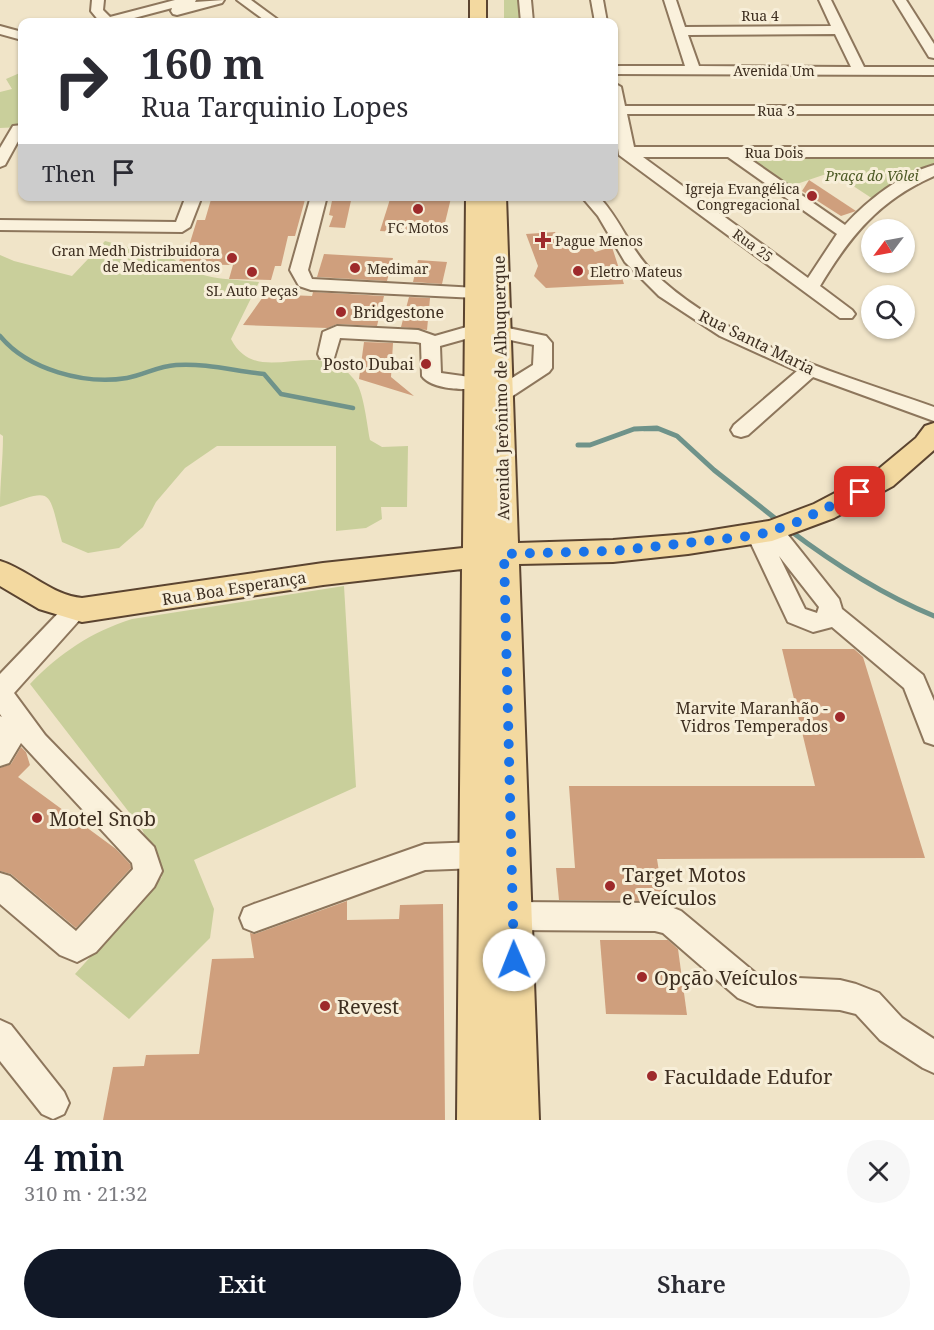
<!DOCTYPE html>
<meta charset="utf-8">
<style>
:root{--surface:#fff;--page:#f7f7f7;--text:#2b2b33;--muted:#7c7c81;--accent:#111827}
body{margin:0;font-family:"Noto Serif",serif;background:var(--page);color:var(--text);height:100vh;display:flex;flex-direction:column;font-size:22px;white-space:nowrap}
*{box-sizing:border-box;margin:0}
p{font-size:20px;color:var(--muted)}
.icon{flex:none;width:33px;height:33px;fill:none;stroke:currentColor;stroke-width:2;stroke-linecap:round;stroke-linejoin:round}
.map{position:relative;height:1120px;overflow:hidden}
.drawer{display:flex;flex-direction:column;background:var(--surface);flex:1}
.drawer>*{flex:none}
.guide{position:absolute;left:18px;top:18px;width:600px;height:183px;border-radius:12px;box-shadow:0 2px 4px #0004;background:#fff;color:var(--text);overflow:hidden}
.needle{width:39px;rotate:238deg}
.controls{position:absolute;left:861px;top:219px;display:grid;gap:12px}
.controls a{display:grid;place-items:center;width:54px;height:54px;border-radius:50%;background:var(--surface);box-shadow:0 2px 4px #0004;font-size:30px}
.pin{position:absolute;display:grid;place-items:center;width:51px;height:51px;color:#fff;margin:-26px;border-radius:12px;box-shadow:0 3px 9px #0006}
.me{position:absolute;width:66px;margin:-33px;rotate:359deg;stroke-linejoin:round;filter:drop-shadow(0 0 4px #0008)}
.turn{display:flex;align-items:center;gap:21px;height:126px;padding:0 24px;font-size:27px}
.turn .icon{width:78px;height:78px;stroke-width:2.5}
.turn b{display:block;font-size:42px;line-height:51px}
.then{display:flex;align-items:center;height:57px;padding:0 24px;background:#0003;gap:12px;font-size:22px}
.round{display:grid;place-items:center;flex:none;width:63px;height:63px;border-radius:32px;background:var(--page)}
.headline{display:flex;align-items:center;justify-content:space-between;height:102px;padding:0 24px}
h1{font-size:36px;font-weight:600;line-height:45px;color:var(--accent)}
.cta{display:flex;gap:12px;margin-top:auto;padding:12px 24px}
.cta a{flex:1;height:69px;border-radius:36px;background:var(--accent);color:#fff;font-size:24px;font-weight:600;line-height:69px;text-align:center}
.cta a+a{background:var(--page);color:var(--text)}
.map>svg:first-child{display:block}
</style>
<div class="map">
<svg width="934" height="1120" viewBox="0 0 934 1120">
<rect width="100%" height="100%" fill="#f0e4c8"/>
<g fill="#c9cf9b">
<polygon points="504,0 519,0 522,22 504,22"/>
<polygon points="22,72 22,127 0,128 0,92 12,89 6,79"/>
<polygon points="741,155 934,155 934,163 894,181 873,199 832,172 788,187"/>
<path d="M105,241L174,259C193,280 232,279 259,282L231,339C258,392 321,331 356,382C364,394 367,425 370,440L382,447L408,446L407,507H381L382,519L366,528L336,531V446H217L185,468L156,502L143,527L119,548L88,553L62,542C47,487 55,488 0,507C0,482 3,460 3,436L0,434V255L14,261L72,276Z"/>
<path d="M344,586L356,787L194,860L214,909L210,938L129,1019L75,974L162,877L142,829L30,684C60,653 91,632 132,619Z"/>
</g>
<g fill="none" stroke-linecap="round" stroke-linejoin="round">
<g stroke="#6f938a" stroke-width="4.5">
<path d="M0,336C28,370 85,385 127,378C144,375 158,366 176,365C206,363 235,371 264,374L281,394L353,408"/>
<polyline points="644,429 658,429"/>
</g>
<g stroke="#6f938a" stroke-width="5">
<polyline points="578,445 590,445 634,429 657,428 677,436 714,470 781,523"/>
<path d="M788,529C834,564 881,594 934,616"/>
</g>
</g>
<g fill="#cf9f7d">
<polygon points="809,180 856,211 841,216 802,191"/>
<polygon points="212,196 306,196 295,236 288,236 281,266 275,266 271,280 229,279 233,265 178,264 184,249 188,249 197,220 205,220"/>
<polygon points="333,196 352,196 345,228 329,227 333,216 329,215"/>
<polygon points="391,196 451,198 442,235 380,231"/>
<polygon points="555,232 561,246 586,241 595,252 612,247 624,284 546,288 534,276 538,266 526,234"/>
<polygon points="324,254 393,258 387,281 317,277"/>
<polygon points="418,260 447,262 442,284 413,282"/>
<polygon points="313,292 384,296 377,326 337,324 328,328 243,325 265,294 312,296"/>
<polygon points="409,297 430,298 427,330 401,327"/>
<polygon points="364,342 393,343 391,377 414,396 359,379"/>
<polygon points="782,649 854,649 863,657 925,858 657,859 664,903 655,901 559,900 556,868 575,868 569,786 815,786"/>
<polygon points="21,747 26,752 30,765 18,777 116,849 130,864 131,868 76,928 11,874 0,871 0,768 11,764"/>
<polygon points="347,901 347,920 399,919 400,905 443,904 445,1120 103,1120 113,1067 144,1066 146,1055 199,1054 212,959 254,958 250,933 255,934"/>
<polygon points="600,940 668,940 678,949 687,1015 606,1014"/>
</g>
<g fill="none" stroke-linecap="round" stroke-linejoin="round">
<defs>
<g id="minor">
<polygon points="92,0 104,0 103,10 110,17 175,0 196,0 195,2 224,0 222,3 177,15 173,14 171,11 172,8 119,22 100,22 91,11"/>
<polygon points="237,0 251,0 281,22 267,22"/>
<polygon points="519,0 531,0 533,22 521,22"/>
<polygon points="591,0 603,0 607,22 595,22"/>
<path d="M664,0H676L685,27L831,26L819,0H831L864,67H934V75L614,74V66H685ZM835,34L851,67L699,66L688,35Z"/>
<polygon points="894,0 906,0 934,44 934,58 929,57"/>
<polygon points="0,26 22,32 22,40 0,34"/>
<path d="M614,83L621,87L625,106H934V114H627L634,147H934V157H747L845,225C868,200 901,174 934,165V176C879,200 850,236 820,286L852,310L855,314L852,318H840L619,155L614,121ZM643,157H728L837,234L808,278Z"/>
<polygon points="22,125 22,134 5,165 0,167 0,148 13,126"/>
<polygon points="186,196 202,196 190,227 182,232 0,230 0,220 176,222"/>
<polygon points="311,196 327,196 308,270 312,279 477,288 483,289 486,293 483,297 477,298 311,290 299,286 290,270"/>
<path d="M581,196L601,199C621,221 630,249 651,270C723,342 840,374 934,407V421L813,377L748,435L741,437L734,435L731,430L734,425L797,371L720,336L659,296L625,262L598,216Z"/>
<path d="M477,324L483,326L486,330L483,334L440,346L441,373L484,379L487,383L484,387C469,391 432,390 422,376L421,343L416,342L340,338L334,358H320L318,354L323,332L337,326L418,330L435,336Z"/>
<polygon points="499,326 546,336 552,343 552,368 549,372 508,399 501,400 494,399 491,394 494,389 533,365 534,345 492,336 490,332 492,328"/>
<path d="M772,523L780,525L839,599L842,609L923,675L934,701V745L925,742L904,688L832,627L813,632L788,622L747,535L750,529L763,528ZM779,556L819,607L817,613L805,609Z"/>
<polygon points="75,601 83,604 87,610 83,616 14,693 45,735 154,847 162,871 154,887 96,952 77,962 60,955 0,904 0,873 10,876 76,931 133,869 132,863 21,743 9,763 0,766 0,716 2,717 0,714 0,674 67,604"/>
<polygon points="478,842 488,846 492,855 488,864 478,868 425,870 254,932 244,928 240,918 244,908 254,904 425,844"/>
<polygon points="513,902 655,903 671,907 681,911 759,976 840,980 856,984 879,993 902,1018 934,1039 934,1073 923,1068 880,1040 856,1014 840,1010 757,1006 738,998 663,933 655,931 513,930 503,926 499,916 503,906"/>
<polygon points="0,1020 11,1025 64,1092 69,1103 64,1114 53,1119 42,1114 0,1061"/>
</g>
<g id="major">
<rect x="470" y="0" width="16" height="22"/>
<path d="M466,196H506L518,543L613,540L688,534L769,521L814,504L875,472L916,438L925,426L934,423V450L893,486L834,518L772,541L688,554L613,562L519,564L539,1120H457L462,569L323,585L82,622L39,609L0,586V561C29,570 51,595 82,598L323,563L463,548Z"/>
</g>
</defs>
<use href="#minor" stroke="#8d765c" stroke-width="4"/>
<use href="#major" stroke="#5b4430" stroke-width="4"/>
<polyline stroke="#8d765c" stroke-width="1.5" stroke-dasharray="3 1.5" stroke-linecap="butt" points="498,22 514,22"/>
<use href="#minor" fill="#faf1dc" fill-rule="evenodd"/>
<use href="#major" fill="#f3d9a0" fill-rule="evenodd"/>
</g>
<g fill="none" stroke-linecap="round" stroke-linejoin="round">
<polyline stroke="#1a73e8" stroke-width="10" stroke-dasharray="0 18" points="514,960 504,554 614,551 758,535 795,523 860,492"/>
</g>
<g fill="#9e2a2b" stroke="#f7eed8" stroke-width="2">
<circle cx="812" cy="196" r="6"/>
<circle cx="418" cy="209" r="6"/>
<path d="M540 231h6v6h6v6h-6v6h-6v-6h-6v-6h6z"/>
<circle cx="232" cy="258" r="6"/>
<circle cx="355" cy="268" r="6"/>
<circle cx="578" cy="271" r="6"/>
<circle cx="252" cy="272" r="6"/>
<circle cx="341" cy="312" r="6"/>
<circle cx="426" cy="364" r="6"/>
<circle cx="840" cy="717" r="6"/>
<circle cx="37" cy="818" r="6"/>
<circle cx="610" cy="886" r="6"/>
<circle cx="642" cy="977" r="6"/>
<circle cx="325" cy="1006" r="6"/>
<circle cx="652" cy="1076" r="6"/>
</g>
<g text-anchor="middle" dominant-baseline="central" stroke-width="6" stroke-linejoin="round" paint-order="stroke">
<g font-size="14" fill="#3d2e20" stroke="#f7eed8">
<text x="760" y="15">Rua 4</text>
<text x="774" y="70">Avenida Um</text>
<text x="776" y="110">Rua 3</text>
<text x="774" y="152">Rua Dois</text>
<text transform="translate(753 245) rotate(36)">Rua 25</text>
</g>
<g font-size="14" font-style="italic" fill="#4d5a26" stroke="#f7eed8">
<text x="872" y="175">Praça do Vôlei</text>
</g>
<g font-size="14" fill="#3d2e20" stroke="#f7eed8" text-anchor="start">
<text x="800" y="188" text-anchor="end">Igreja Evangélica<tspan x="800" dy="16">Congregacional</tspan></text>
<text x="418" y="227" text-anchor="middle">FC Motos</text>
<text x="555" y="240">Pague Menos</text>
<text x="220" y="250" text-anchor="end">Gran Medh Distribuidora<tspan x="220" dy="16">de Medicamentos</tspan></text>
<text x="367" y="268">Medimar</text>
<text x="590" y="271">Eletro Mateus</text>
<text x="252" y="290" text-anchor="middle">SL Auto Peças</text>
</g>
<g font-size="16" fill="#3d2e20" stroke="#f7eed8" text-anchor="end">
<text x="353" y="312" text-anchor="start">Bridgestone</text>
<text x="414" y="364">Posto Dubai</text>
<text x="828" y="708">Marvite Maranhão -<tspan x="828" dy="18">Vidros Temperados</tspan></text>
</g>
<g font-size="16" fill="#3d2e20" stroke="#f7eed8">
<text transform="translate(757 342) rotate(26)">Rua Santa Maria</text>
<text transform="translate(501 388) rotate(-91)">Avenida Jerônimo de Albuquerque</text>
<text transform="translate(234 588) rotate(-9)">Rua Boa Esperança</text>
</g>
<g font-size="20" fill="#3d2e20" stroke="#f7eed8" text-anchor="start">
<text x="49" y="818">Motel Snob</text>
<text x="622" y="874">Target Motos<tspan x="622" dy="23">e Veículos</tspan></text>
<text x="654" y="977">Opção Veículos</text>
<text x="337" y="1006">Revest</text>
<text x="664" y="1076">Faculdade Edufor</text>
</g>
</g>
</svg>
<div class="controls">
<a><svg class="needle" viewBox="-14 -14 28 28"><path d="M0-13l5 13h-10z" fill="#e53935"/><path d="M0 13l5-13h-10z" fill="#7c7c81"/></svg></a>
<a><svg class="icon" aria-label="search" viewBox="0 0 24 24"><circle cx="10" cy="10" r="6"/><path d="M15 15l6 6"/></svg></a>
</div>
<div class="pin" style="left:860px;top:492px;background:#d93025"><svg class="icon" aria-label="arrive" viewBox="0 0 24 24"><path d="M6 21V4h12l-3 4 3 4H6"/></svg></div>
<svg class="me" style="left:514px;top:960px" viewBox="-20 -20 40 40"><circle r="19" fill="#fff"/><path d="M0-13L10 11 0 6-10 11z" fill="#1a73e8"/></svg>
<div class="guide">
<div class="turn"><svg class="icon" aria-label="right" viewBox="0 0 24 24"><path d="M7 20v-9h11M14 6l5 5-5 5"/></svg><div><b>160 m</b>Rua Tarquinio Lopes</div></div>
<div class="then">Then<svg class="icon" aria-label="arrive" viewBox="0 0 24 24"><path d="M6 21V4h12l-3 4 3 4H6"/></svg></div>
</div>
</div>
<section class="drawer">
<div class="headline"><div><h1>4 min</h1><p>310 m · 21:32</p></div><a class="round"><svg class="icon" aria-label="close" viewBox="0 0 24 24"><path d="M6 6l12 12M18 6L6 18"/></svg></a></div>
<div class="cta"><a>Exit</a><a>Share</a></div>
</section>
